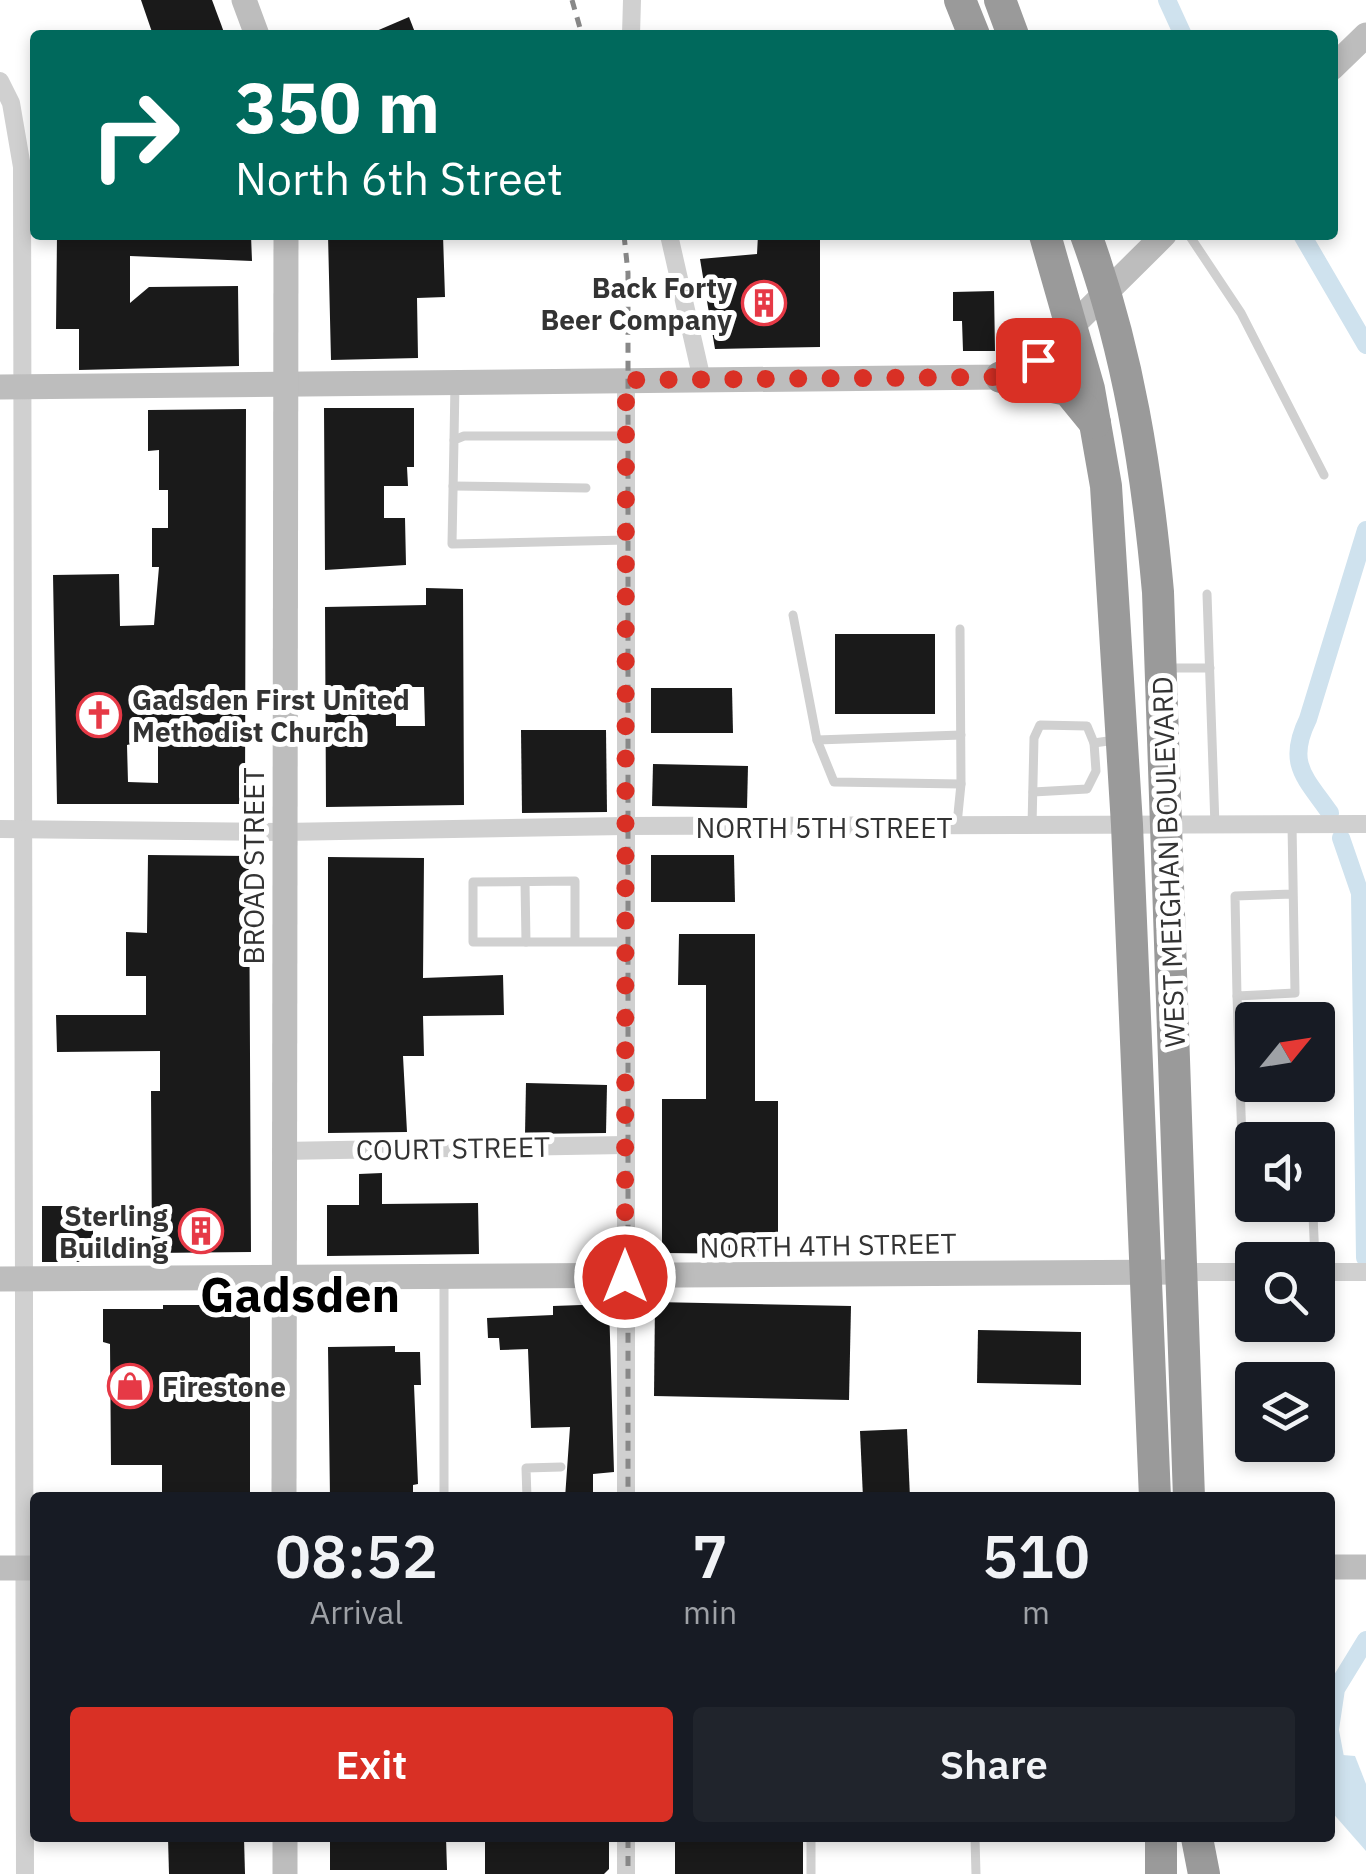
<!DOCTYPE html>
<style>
:root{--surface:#171b24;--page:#20242c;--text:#f1f3f6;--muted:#9ea1a6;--accent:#d93025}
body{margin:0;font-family:"IBM Plex Sans",sans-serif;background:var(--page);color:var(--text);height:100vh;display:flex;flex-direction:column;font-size:38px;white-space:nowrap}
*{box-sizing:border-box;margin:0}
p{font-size:32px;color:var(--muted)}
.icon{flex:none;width:55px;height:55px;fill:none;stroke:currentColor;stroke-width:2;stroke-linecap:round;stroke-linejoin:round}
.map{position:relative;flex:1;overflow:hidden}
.drawer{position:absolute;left:30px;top:1492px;width:1305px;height:350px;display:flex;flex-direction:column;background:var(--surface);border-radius:10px;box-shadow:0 5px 15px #0003}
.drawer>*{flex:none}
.top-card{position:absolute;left:30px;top:30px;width:1308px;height:210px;border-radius:10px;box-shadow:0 5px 15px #0003;background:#00695c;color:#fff;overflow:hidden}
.needle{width:65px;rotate:60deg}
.fabs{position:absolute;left:1235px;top:1002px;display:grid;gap:20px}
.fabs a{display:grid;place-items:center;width:100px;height:100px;border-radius:10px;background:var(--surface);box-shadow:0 5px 15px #0003;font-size:50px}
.pin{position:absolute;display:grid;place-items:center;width:85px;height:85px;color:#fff;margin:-42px;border-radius:20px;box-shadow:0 5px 15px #0006}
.me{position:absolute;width:110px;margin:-55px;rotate:0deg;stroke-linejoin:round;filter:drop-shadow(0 0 8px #0008)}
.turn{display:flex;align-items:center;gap:35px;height:210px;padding:0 40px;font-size:45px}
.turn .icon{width:130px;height:130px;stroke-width:2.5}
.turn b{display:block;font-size:70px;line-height:85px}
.eta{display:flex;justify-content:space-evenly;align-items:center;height:170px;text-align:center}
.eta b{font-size:60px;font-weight:600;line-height:70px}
.action{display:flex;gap:20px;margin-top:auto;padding:20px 40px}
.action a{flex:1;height:115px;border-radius:10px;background:var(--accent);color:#fff;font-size:40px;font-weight:600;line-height:115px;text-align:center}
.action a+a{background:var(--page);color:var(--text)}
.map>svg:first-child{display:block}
</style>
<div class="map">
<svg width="1366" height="1874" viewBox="0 0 1366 1874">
<rect width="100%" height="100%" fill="#fff"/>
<polygon fill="#cfe2ee" points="1330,1754 1355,1756 1366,1784 1366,1851 1330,1810"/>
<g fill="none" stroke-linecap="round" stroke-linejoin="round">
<g stroke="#cfe2ee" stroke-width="18">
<polyline points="1167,0 1183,35"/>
<polyline points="1302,235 1366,345"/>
<path d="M1330,813C1305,777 1286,764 1308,719L1366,530"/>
<polyline points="1341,838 1360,893 1365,1258"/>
<polyline points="1330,1729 1336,1689 1366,1640"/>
<polyline points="1330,1731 1338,1774"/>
</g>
</g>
<g fill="#1a1a1a" fill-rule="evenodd">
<polygon points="141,0 212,0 225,35 153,35"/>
<polygon points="409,17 416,35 367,35"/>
<polygon points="57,235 251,235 252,261 130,256 130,303 149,287 238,286 239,366 79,370 79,329 56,329"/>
<polygon points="328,235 443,235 445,297 417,298 418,358 331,360"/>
<polygon points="758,235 820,235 820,347 715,349 700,259 757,254"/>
<polygon points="994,291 995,351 963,351 962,321 953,321 953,292"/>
<polygon points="324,408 414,408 414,467 407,467 408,486 384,486 384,518 405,518 406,565 325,570"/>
<path d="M246,409L245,804H57L53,575L119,574L120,626L154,625L159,567H152V528H168V490H159V450L148,451V410ZM158,737V783L128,782L127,745Z"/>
<path d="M426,588L463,589L464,805L326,807L325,607L426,605ZM396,687H424L425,726H396Z"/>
<rect x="835" y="634" width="100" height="80"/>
<polygon points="651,688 732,688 733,733 651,733"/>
<polygon points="521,730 606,730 607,812 522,813"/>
<polygon points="653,764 748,766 747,808 652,806"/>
<polygon points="148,855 249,856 251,1252 152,1253 151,1091 160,1091 160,1051 57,1052 56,1015 146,1015 146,976 126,976 126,932 147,933"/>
<polygon points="651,855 734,855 735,902 651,902"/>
<polygon points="328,857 424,858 423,978 503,975 504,1015 423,1016 424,1056 403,1056 407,1132 328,1133"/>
<polygon points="679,934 755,934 755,1101 778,1101 778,1254 662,1253 662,1099 706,1099 706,985 678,985"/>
<polygon points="526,1083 607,1085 606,1133 525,1134"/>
<polygon points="382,1173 382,1204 478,1203 479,1254 327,1256 327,1205 359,1205 359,1174"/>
<rect x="42" y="1206" width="51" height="56"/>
<polygon points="655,1302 851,1306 849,1400 654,1396"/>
<polygon points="609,1304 614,1472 593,1474 593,1498 565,1498 570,1427 531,1428 528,1349 500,1350 499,1338 488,1338 487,1318 553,1315 553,1306"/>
<polygon points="163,1305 250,1305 250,1498 162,1498 162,1465 111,1465 110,1344 103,1342 103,1309 163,1309"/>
<polygon points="978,1330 1081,1332 1081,1385 977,1383"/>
<polygon points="395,1346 395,1352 420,1352 421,1385 414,1385 418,1484 413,1485 413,1498 330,1498 328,1347"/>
<polygon points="907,1429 910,1498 863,1498 860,1431"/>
<polygon points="168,1838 244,1838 245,1874 169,1874"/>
<polygon points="330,1838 446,1838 447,1870 330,1870"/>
<polygon points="485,1838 609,1838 609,1869 604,1874 485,1874"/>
<rect x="675" y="1838" width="128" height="36"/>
</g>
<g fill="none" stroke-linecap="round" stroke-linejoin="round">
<g stroke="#d0d0d0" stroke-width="9">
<polyline points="1189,235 1241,313 1324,475"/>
<polyline points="454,440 455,383"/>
<polyline points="453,486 586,488"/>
<polyline points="626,540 452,544 454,440 464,436 626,436"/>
<polyline points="1207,594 1215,826"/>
<polyline points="793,615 817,740 834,782 961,784"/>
<polyline points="1168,668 1210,668"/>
<polyline points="817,740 961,735"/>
<polyline points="1033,792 1087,789 1096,771 1094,743"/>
<polyline points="957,824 961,784 960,629"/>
<polyline points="1292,825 1295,993 1237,996 1235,896 1293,894"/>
<polyline points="1032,826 1034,738 1040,725 1087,726 1094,743 1115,740"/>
<polyline points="525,882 526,942"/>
<polyline points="575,941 575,881 473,882 473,942 624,942"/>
<polyline points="1237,996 1244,1200 1253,1215 1313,1215 1315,1260"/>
<polyline points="444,1279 444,1498"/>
<polyline points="527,1498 526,1468 561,1467"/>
<polyline points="811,1838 811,1874"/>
<polyline points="975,1838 976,1874"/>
</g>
<g stroke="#d0d0d0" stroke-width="18">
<polyline points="631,35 632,0"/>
<polyline points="0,81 11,103 22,167 25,1874"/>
<polyline points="669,235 702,380"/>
<polyline points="0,829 283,832 624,826 1366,824"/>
<polyline points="281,1151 625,1145"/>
<polyline points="1183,1272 1252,1272"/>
<polyline points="1318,1272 1366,1272"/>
<polyline points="626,1498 626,380"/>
<polyline points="626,1838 626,1874"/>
</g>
<g stroke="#bdbdbd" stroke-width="25">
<polyline points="244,0 257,35"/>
<polyline points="1332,68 1366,35"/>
<polyline points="0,387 1001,377 1038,360 1164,235"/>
<polyline points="0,1279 1183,1272"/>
<polyline points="284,1498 286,235"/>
<polyline points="1330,1567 1366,1567"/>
<polyline points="0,1568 35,1568"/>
<polyline points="285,1838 285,1874"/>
</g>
<g stroke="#9a9a9a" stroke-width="32">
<polyline points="960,0 974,35"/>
<polyline points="1000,0 1013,35"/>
<polyline points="1045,235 1089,389 1106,486 1127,825 1155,1498"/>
<path d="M1086,235C1128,350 1147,470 1158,592L1189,1498"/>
<polyline points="1001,377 1068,390 1095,423"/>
<polyline points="1161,1838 1161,1874"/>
<polyline points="1197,1838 1204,1874"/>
</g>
<g stroke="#888" stroke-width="5" stroke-dasharray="10 8" stroke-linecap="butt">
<polyline points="572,0 582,35"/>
<polyline points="624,235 628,273 628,1498"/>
<polyline points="628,1838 628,1874"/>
</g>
</g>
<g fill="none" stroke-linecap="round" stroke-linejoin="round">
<polyline stroke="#d93025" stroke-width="18" stroke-dasharray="0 32.4" points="625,1277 626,380 1001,377 1038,360"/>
</g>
<defs>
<symbol id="building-ring" viewBox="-11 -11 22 22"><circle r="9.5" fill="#fff" stroke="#e63946" stroke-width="1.5"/><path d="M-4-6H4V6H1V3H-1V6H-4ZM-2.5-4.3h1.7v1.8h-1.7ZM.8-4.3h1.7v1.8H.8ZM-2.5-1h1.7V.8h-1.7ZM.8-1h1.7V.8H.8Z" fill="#e63946"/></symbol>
<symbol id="church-ring" viewBox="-11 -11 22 22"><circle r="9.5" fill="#fff" stroke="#e63946" stroke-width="1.5"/><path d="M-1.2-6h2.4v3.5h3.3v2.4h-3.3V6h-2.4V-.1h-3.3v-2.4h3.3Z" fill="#e63946"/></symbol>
<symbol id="shop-ring" viewBox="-11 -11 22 22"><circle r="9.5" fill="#fff" stroke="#e63946" stroke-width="1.5"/><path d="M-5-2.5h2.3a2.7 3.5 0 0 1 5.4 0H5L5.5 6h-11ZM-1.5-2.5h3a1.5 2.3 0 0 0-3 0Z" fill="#e63946"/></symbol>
</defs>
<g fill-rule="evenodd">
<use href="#building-ring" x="739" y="278" width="50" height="50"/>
<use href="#church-ring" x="74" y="690" width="50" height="50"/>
<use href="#building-ring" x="176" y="1206" width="50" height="50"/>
<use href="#shop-ring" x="105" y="1361" width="50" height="50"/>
</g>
<g text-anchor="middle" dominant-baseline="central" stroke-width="10" stroke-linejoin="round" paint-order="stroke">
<g font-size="28" font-weight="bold" fill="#333" stroke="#fff" text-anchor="end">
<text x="732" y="287">Back Forty<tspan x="732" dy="32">Beer Company</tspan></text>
<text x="132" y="699" text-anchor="start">Gadsden First United<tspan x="132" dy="32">Methodist Church</tspan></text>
<text x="168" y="1215">Sterling<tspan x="168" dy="32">Building</tspan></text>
<text x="162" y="1386" text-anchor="start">Firestone</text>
</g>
<g font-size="28" fill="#333" stroke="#fff">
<text x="824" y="827">NORTH 5TH STREET</text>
<text transform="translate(1168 862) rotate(-92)">WEST MEIGHAN BOULEVARD</text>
<text transform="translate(253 866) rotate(-90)">BROAD STREET</text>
<text transform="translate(453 1148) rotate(-1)">COURT STREET</text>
<text transform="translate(828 1245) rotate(-1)">NORTH 4TH STREET</text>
</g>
<g font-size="48" font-weight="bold" fill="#000" stroke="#fff">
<text x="300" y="1294">Gadsden</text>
</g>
</g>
</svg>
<div class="fabs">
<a><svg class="needle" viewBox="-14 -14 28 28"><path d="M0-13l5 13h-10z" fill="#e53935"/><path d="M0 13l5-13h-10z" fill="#9ea1a6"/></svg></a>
<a><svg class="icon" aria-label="sound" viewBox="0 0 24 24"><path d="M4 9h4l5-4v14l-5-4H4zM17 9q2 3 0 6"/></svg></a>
<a><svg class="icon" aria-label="search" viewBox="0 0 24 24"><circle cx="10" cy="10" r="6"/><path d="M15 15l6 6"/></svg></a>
<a><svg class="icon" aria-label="layers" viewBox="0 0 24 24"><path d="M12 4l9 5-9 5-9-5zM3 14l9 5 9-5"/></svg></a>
</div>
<div class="pin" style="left:1038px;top:360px;background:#d93025"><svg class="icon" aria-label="arrive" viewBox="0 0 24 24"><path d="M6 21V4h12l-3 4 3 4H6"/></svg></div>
<svg class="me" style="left:625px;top:1277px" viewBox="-20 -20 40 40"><circle r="17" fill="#d93025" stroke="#fff" stroke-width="3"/><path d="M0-11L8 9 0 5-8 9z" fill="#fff"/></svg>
<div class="top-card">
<div class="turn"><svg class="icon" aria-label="right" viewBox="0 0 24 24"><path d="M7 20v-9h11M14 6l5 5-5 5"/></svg><div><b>350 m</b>North 6th Street</div></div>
</div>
<section class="drawer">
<div class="eta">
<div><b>08:52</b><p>Arrival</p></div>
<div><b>7</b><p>min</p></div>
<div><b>510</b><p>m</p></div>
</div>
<div class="action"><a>Exit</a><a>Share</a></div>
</section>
</div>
